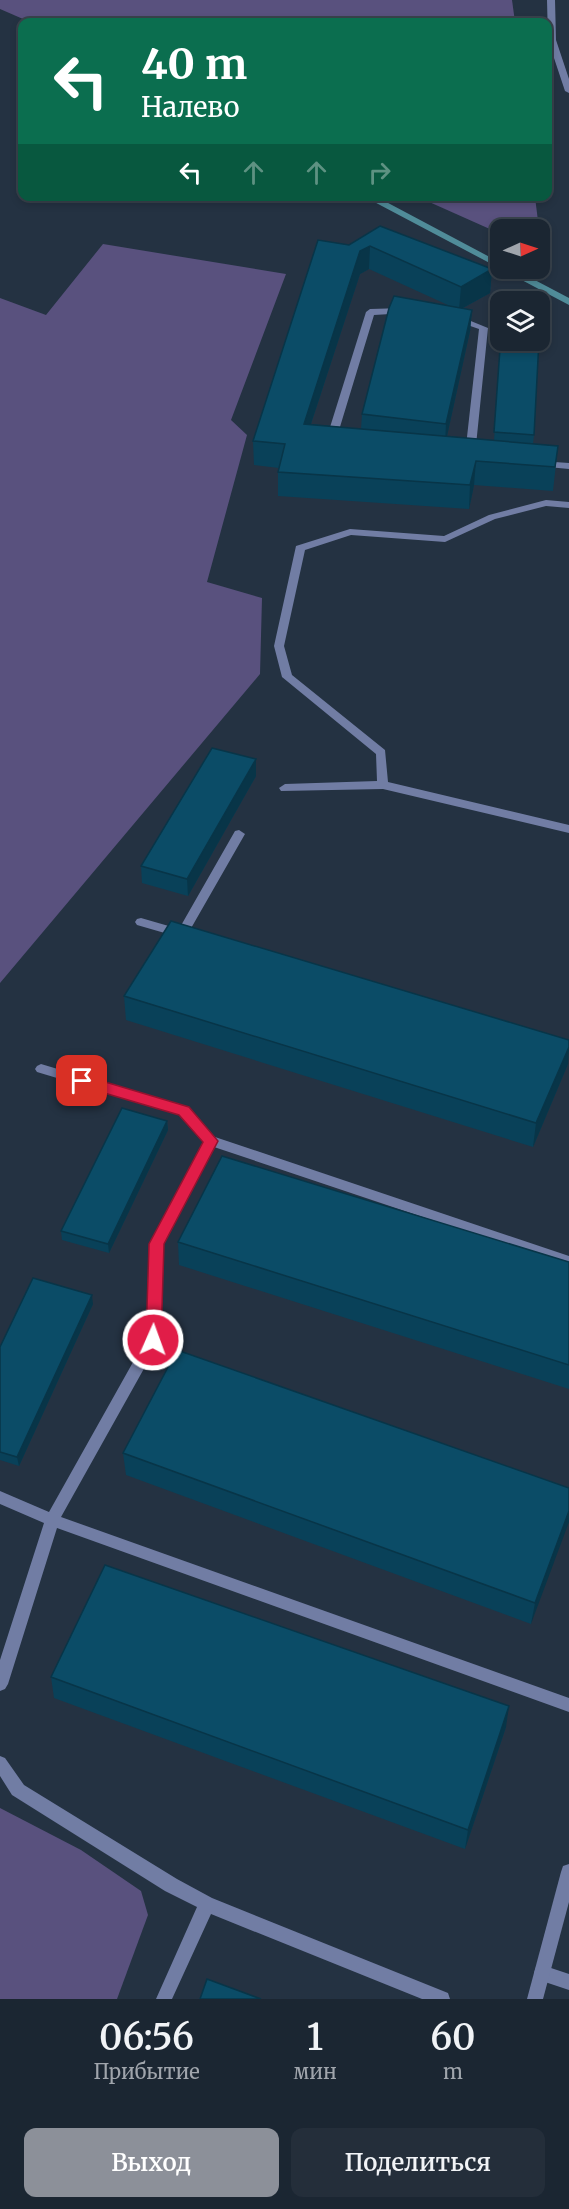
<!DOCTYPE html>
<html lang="ru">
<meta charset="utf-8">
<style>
:root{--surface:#1b2632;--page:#242e3a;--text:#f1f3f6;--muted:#a0a5ac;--line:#39434d;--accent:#8c9099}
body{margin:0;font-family:Merriweather,serif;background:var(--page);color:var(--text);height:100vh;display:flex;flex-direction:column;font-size:22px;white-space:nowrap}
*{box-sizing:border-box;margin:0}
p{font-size:20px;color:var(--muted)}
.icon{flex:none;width:33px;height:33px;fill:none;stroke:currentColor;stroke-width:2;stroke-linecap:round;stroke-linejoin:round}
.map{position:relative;height:1999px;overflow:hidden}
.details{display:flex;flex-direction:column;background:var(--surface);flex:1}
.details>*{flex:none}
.hud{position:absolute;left:18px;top:18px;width:534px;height:183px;border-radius:12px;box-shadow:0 3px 9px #0003,0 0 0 2px var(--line);background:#0b6e4f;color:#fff;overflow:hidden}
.needle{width:39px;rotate:87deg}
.controls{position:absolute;left:490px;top:219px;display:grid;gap:12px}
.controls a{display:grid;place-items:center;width:60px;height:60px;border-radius:12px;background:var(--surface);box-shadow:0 3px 9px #0003,0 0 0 2px var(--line);font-size:30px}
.pin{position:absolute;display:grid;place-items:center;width:51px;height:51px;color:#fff;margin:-26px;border-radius:12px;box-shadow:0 3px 9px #0006}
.me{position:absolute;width:66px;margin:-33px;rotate:2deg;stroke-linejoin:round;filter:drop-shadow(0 0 4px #0008)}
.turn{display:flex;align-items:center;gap:21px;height:126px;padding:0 24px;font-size:27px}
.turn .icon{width:78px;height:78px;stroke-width:2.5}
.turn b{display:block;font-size:42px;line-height:51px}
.lanes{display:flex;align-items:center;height:57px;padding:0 24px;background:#0003;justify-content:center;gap:30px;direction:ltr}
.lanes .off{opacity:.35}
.eta{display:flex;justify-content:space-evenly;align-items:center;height:102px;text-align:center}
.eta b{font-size:36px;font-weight:600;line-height:42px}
.primary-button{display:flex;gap:12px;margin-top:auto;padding:12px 24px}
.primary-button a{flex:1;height:69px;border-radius:12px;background:var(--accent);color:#fff;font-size:24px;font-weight:600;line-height:69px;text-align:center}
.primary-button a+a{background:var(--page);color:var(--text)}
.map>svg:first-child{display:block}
</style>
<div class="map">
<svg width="569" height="1999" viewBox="0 0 569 1999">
<rect width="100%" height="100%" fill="#243242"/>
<g fill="#59517e">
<polygon points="0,0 512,0 515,22 30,22 0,9"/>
<polygon points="418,197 535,197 539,229 501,230 501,234"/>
<polygon points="103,244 286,274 231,420 247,435 207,582 262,598 260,674 0,983 0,298 46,315"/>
<polygon points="0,1808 81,1850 141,1891 148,1915 117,1999 0,1999"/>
</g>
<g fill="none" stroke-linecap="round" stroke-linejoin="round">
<polygon fill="#508c99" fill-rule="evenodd" points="363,196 375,196 501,263 501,268 512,268 569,298 569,305"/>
<g fill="#717da4" fill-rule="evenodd">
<polygon points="404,308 408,311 407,313 374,315 336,440 331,443 328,442 326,440 366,312 370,309"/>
<polygon points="456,315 488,328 475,455 470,458 465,455 479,329 453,320 452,318"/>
<polygon points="540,461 569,463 569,469 537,466 535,464"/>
<polygon points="546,500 569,502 569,508 546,506 495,519 445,542 351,535 305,550 284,646 292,675 385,750 388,782 569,825 569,833 383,789 281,791 279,788 285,784 377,781 376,754 282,677 274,646 296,546 350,529 444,536 489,515"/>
<polygon points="239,830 245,834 186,937 182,938 137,925 135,922 137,919 141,918 179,929 235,831"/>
<polygon points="41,1064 188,1108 215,1137 569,1256 569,1266 214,1147 163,1244 160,1340 61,1517 569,1698 569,1712 57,1528 8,1684 5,1689 0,1691 0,1660 44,1523 0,1504 0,1491 49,1512 146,1339 149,1244 204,1142 180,1115 37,1072 35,1069 37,1066"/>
<polygon points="0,1756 5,1758 24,1785 177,1879 212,1898 448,1993 450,1999 422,1999 211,1914 172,1999 156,1999 197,1907 165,1891 12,1795 0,1776"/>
<polygon points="542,1965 569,1974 569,1990 536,1979 534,1973 536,1967"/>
</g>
<polygon fill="#717da4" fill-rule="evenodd" points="547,0 555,0 556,40 569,79 569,93 565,91 548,40"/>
<polygon fill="#717da4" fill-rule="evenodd" points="569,1864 569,1902 543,1999 527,1999 561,1872 563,1866"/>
</g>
<g fill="#094159" fill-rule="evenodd">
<path d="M380,226L492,269L490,293L463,308L472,310L470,331L447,436L494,441L501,332L534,435L533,444L558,446L553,491L474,485L469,509L278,496V472L279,468L254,465L253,441L349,245ZM369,269L450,306L362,414L361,429L311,424L360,274Z"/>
<polygon points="256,759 256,776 188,896 142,883 141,866"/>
<polygon points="124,996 568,1064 533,1147 126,1020"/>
<polygon points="167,1121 168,1130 109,1253 62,1240 61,1231"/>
<polygon points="178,1242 569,1262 569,1389 179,1265"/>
<polygon points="93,1304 19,1466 0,1460 0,1347"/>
<polygon points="123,1453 569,1488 531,1624 126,1475"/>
<polygon points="51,1677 506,1727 465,1849 54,1698"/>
</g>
<g fill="#083548">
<polygon points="370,246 369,269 360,274 303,448 304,424 360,251"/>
<polygon points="492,269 490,293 459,310 461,287"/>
<polygon points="472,310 470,331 445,445 446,424"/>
<polygon points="476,461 474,485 469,509 470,485"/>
<polygon points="256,759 256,776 188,896 187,879"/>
<polygon points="569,1047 568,1064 533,1147 536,1123"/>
<polygon points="167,1121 168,1130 109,1253 108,1244"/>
<polygon points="92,1295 93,1304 19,1466 17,1457"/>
<polygon points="569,1511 569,1522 531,1624 535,1603"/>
<polygon points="509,1706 506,1727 465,1849 468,1830"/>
</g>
<g fill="#0b4c67" stroke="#083548" stroke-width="1.5">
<polygon points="380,226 492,269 461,287 370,246 360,251 304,424 558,446 555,467 476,461 470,485 278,472 285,444 253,441 318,240 349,245"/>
<polygon points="394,296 472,310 446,424 362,414 389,308"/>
<polygon points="501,335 501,340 539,340 534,435 494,432"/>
<polygon points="212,748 256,759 187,879 141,866"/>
<polygon points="171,921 569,1040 569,1047 536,1123 124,996"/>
<polygon points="122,1108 167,1121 108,1244 61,1231"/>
<polygon points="222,1156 569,1262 569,1365 178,1242"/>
<polygon points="33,1278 92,1295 17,1457 0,1452 0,1347"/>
<polygon points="177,1350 569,1488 569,1511 535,1603 123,1453"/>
<polygon points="105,1565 509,1706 468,1830 51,1677"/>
<polygon points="207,1979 261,1999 200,1999"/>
</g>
<polygon fill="#e11d48" stroke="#92132f" stroke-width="1.5" points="82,1075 189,1107 218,1141 164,1244 161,1340 159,1345 153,1346 148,1345 146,1340 149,1244 203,1142 179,1115 77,1085 75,1081"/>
</svg>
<div class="controls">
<a><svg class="needle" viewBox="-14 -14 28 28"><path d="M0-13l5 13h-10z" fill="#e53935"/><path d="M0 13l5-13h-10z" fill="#a0a5ac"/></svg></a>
<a><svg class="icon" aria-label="layers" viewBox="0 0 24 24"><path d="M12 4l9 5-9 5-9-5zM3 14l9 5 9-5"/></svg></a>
</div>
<div class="pin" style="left:82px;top:1081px;background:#d93025"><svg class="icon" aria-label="arrive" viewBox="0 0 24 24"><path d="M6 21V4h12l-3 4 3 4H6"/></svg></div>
<svg class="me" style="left:153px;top:1340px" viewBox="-20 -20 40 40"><circle r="17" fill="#e11d48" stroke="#fff" stroke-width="3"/><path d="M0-11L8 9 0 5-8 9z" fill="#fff"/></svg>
<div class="hud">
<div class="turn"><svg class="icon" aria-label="left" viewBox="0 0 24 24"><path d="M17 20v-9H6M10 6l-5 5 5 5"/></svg><div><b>40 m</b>Налево</div></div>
<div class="lanes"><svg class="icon" aria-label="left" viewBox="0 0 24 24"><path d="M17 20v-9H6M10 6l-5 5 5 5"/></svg><svg class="icon off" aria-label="ahead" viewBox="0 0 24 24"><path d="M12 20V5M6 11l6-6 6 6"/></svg><svg class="icon off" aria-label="ahead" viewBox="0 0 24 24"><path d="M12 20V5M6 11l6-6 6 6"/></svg><svg class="icon off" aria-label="right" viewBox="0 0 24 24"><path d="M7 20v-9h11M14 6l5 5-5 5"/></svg></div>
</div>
</div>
<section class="details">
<div class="eta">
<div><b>06:56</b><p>Прибытие</p></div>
<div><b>1</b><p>мин</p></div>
<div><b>60</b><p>m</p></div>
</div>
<div class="primary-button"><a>Выход</a><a>Поделиться</a></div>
</section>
